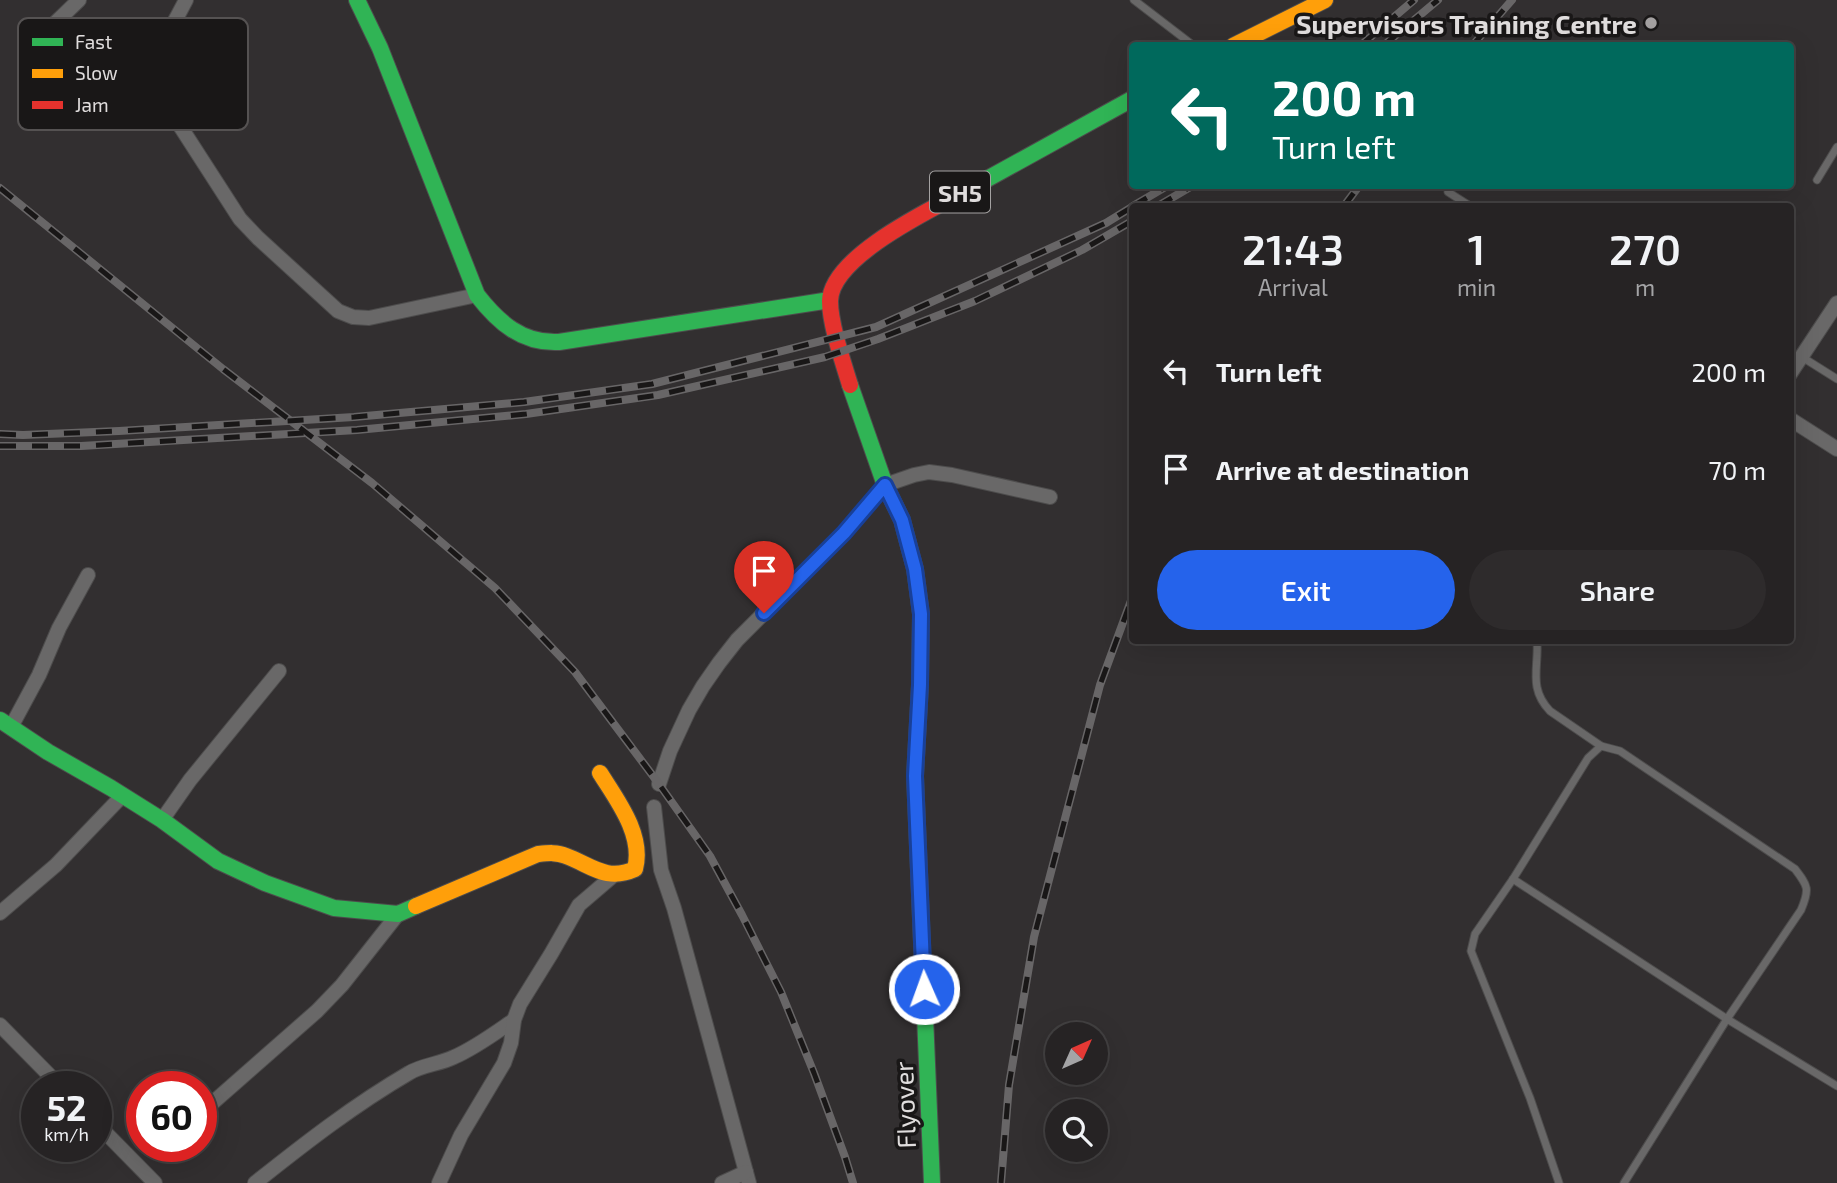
<!DOCTYPE html>
<style>
:root{--surface:#262324;--page:#2e2b2c;--text:#f1f3f6;--muted:#a4a4a6;--line:#424041;--accent:#2563eb}
body{margin:0;font-family:"Exo 2",sans-serif;background:var(--page);color:var(--text);height:100vh;display:flex;flex-direction:column;font-size:26px;white-space:nowrap}
*{box-sizing:border-box;margin:0}
p{font-size:23px;color:var(--muted)}
.icon{flex:none;width:38px;height:38px;fill:none;stroke:currentColor;stroke-width:2;stroke-linecap:round;stroke-linejoin:round}
.map{position:relative;flex:1;overflow:hidden}
.side{position:absolute;left:1129px;top:203px;width:665px;height:441px;display:flex;flex-direction:column;background:var(--surface);border-radius:7px;box-shadow:0 7px 28px #0002,0 0 0 2px var(--line)}
.side>*{flex:none}
.banner{position:absolute;left:1129px;top:42px;width:665px;height:147px;border-radius:7px;box-shadow:0 7px 28px #0002,0 0 0 2px var(--line);background:#00695c;color:#fff;overflow:hidden}
.needle{width:46px;rotate:45deg}
.buttons{position:absolute;left:1045px;top:1022px;display:grid;gap:14px}
.buttons a{display:grid;place-items:center;width:63px;height:63px;border-radius:50%;background:var(--surface);box-shadow:0 7px 28px #0002,0 0 0 2px var(--line);font-size:35px}
.speed{position:absolute;left:21px;top:1071px;display:flex;gap:14px;font-size:35px;font-weight:700;text-align:center}
.speed>*{display:grid;place-content:center;width:91px;height:91px;border-radius:50%;background:var(--surface);box-shadow:0 7px 28px #0002,0 0 0 2px var(--line);line-height:1}
.speed small{font-size:18px;font-weight:400}
.speed .limit{border:10px solid #d22;background:#fff;color:#111}
.pin{position:absolute;display:grid;place-items:center;width:60px;height:60px;color:#fff;margin:-72px -30px;border-radius:50% 50% 50% 0;rotate:-45deg;box-shadow:0 0 7px #0007}
.pin .icon{rotate:45deg}
.me{position:absolute;width:77px;margin:-38px;rotate:358deg;stroke-linejoin:round;filter:drop-shadow(0 0 5px #0008)}
.turn{display:flex;align-items:center;gap:24px;height:147px;padding:0 28px;font-size:32px}
.turn .icon{width:91px;height:91px;stroke-width:2.5}
.turn b{display:block;font-size:49px;line-height:60px}
.eta{display:flex;justify-content:space-evenly;align-items:center;height:119px;text-align:center}
.eta b{font-size:42px;font-weight:600;line-height:49px}
.primary-button{display:flex;gap:14px;margin-top:auto;padding:14px 28px}
.primary-button a{flex:1;height:80px;border-radius:42px;background:var(--accent);color:#fff;font-size:28px;font-weight:600;line-height:80px;text-align:center}
.primary-button a+a{background:var(--page);color:var(--text)}
ul{padding:0;list-style:none}
li{display:flex;align-items:center;gap:21px;height:98px;padding:0 28px}
li div{flex:1}
li b{display:block;font-size:26px}
li em{font-style:normal}
.map>svg:first-child{display:block}
</style>
<div class="map">
<svg width="1837" height="1183" viewBox="0 0 1837 1183">
<rect width="100%" height="100%" fill="#322f30"/>
<g fill="none" stroke-linecap="round" stroke-linejoin="round">
<defs>
<g id="lane">
<polyline points="1134,0 1194,46"/>
<polyline points="1817,180 1837,147"/>
<polyline points="1448,192 1470,206"/>
<polyline points="1802,357 1837,379"/>
<path d="M1537,640C1539,668 1528,688 1550,711L1601,746"/>
<polyline points="1513,879 1727,1019 1624,1183"/>
<path d="M1559,1183L1530,1098L1471,951L1475,934L1513,879L1588,758L1601,746L1620,751L1795,869C1808,886 1810,889 1801,910L1727,1019L1837,1086"/>
</g>
<g id="street">
<polyline points="186,0 169,32 160,69 161,92 171,112 240,219 258,238 338,311 353,317 369,318 477,295"/>
<polyline points="51,27 79,0"/>
<polyline points="1790,374 1837,303"/>
<polyline points="1790,419 1837,449"/>
<polyline points="11,727 39,675 59,628 88,575"/>
<polyline points="659,784 670,751 689,710 703,686 719,663 737,640 844,533 885,485 914,475 929,472 952,475 1050,497"/>
<polyline points="654,807 661,870 674,908 749,1183"/>
<polyline points="162,820 190,780 279,671"/>
<polyline points="0,913 56,865 123,795"/>
<polyline points="0,1025 61,1087"/>
<polyline points="201,1113 317,1011 342,985 398,914"/>
<polyline points="96,1123 155,1183"/>
<path d="M255,1183C304,1144 354,1105 409,1073C422,1065 440,1064 454,1057C475,1048 495,1033 514,1020"/>
<polyline points="439,1183 461,1135 504,1063 511,1043 514,1020 520,1004 551,954 579,905 614,875"/>
<polyline points="722,1183 746,1172"/>
</g>
<g id="fast">
<path d="M357,0L380,48L477,295C498,322 522,344 559,342L830,300"/>
<polyline points="969,189 1132,99"/>
<polyline points="850,385 885,485 902,520 915,569 921,614 920,685 915,776 932,1183"/>
<polyline points="0,720 48,752 111,788 162,820 218,861 265,883 334,908 398,914 416,906"/>
</g>
<g id="slow">
<polyline points="1233,46 1325,0"/>
<path d="M416,906L538,854C548,853 557,852 566,856C591,865 606,882 635,869C644,835 617,800 600,773"/>
</g>
<path id="jam" d="M850,385C843,362 830,324 830,301C831,256 934,208 969,189"/>
</defs>
<use href="#lane" stroke="#4d4c4c" stroke-width="9"/>
<use href="#street" stroke="#4d4c4c" stroke-width="16"/>
<use href="#fast" stroke="#4d4c4c" stroke-width="18"/>
<use href="#slow" stroke="#4d4c4c" stroke-width="18"/>
<use href="#jam" stroke="#4d4c4c" stroke-width="18"/>
<use href="#lane" stroke="#696868" stroke-width="7"/>
<use href="#street" stroke="#696868" stroke-width="14"/>
<use href="#fast" stroke="#30b455" stroke-width="16"/>
<use href="#slow" stroke="#ff9f0a" stroke-width="16"/>
<use href="#jam" stroke="#e5322d" stroke-width="16"/>
<defs>
<g id="rail">
<polyline points="1360,46 1414,0"/>
<polyline points="1383,46 1438,0"/>
<polyline points="1472,46 1512,0"/>
<polyline points="0,188 223,369 372,483 495,588 575,672 659,784 710,856 742,915 781,992 814,1073 845,1157 853,1183"/>
<polyline points="1133,206 1167,186"/>
<polyline points="1158,206 1192,186"/>
<polyline points="1344,206 1359,186"/>
<polyline points="0,434 23,435 119,431 354,417 524,402 652,384 876,327 1106,223 1132,207"/>
<polyline points="0,446 81,446 357,430 526,414 658,395 825,357 878,339 975,301 1082,250 1132,221"/>
<polyline points="1001,1183 1009,1085 1034,937 1100,685 1132,598"/>
</g>
</defs>
<use href="#rail" stroke="#686667" stroke-width="8"/>
<use href="#rail" stroke="#191717" stroke-width="5" stroke-dasharray="16" stroke-linecap="butt"/>
</g>
<g fill="none" stroke-linecap="round" stroke-linejoin="round">
<defs>
<polyline id="route" points="764,613 844,533 885,485 902,520 915,569 921,614 920,685 915,776 924,989"/>
</defs>
<use href="#route" stroke="#184099" stroke-width="18"/>
<use href="#route" stroke="#2563eb" stroke-width="12"/>
</g>
<circle fill="#a3a0a0" stroke="#191717" stroke-width="2.5" cx="1651" cy="23" r="7"/>
<g text-anchor="middle" dominant-baseline="central" stroke-width="7" stroke-linejoin="round" paint-order="stroke">
<rect fill="#191717" stroke="#a4a2a2" stroke-width="2" x="930" y="171.5" width="60" height="41" rx="5"/>
<g font-size="24" font-weight="bold" fill="#e0dddd">
<text x="960" y="192">SH5</text>
</g>
<g font-size="26" font-weight="bold" fill="#e0dddd" stroke="#191717" text-anchor="end">
<text x="1637" y="23">Supervisors Training Centre</text>
</g>
<g font-size="26" fill="#e0dddd" stroke="#191717">
<text transform="translate(904 1105) rotate(-92)">Flyover</text>
</g>
</g>
<rect x="18" y="18" width="230" height="112" rx="10" fill="#191717" stroke="#555252" stroke-width="2"/>
<rect x="32" y="38" width="31" height="8" fill="#30b455"/>
<rect x="32" y="69" width="31" height="9" fill="#ff9f0a"/>
<rect x="32" y="101" width="31" height="8" fill="#e5322d"/>
<g font-size="19" fill="#e0dddd">
<text x="75" y="49">Fast</text>
<text x="75" y="80">Slow</text>
<text x="75" y="112">Jam</text>
</g>
</svg>
<div class="buttons">
<a><svg class="needle" viewBox="-14 -14 28 28"><path d="M0-13l5 13h-10z" fill="#e53935"/><path d="M0 13l5-13h-10z" fill="#a4a4a6"/></svg></a>
<a><svg class="icon" aria-label="search" viewBox="0 0 24 24"><circle cx="10" cy="10" r="6"/><path d="M15 15l6 6"/></svg></a>
</div>
<div class="speed"><div>52<small>km/h</small></div><div class="limit">60</div></div>
<div class="pin" style="left:764px;top:613px;background:#d93025"><svg class="icon" aria-label="arrive" viewBox="0 0 24 24"><path d="M6 21V4h12l-3 4 3 4H6"/></svg></div>
<svg class="me" style="left:924px;top:989px" viewBox="-20 -20 40 40"><circle r="17" fill="#2563eb" stroke="#fff" stroke-width="3"/><path d="M0-11L8 9 0 5-8 9z" fill="#fff"/></svg>
<div class="banner">
<div class="turn"><svg class="icon" aria-label="left" viewBox="0 0 24 24"><path d="M17 20v-9H6M10 6l-5 5 5 5"/></svg><div><b>200 m</b>Turn left</div></div>
</div>
<section class="side">
<div class="eta">
<div><b>21:43</b><p>Arrival</p></div>
<div><b>1</b><p>min</p></div>
<div><b>270</b><p>m</p></div>
</div>
<ul>
<li><svg class="icon" aria-label="left" viewBox="0 0 24 24"><path d="M17 20v-9H6M10 6l-5 5 5 5"/></svg><div><b>Turn left</b></div><em>200 m</em></li>
<li><svg class="icon" aria-label="arrive" viewBox="0 0 24 24"><path d="M6 21V4h12l-3 4 3 4H6"/></svg><div><b>Arrive at destination</b></div><em>70 m</em></li>
</ul>
<div class="primary-button"><a>Exit</a><a>Share</a></div>
</section>
</div>
